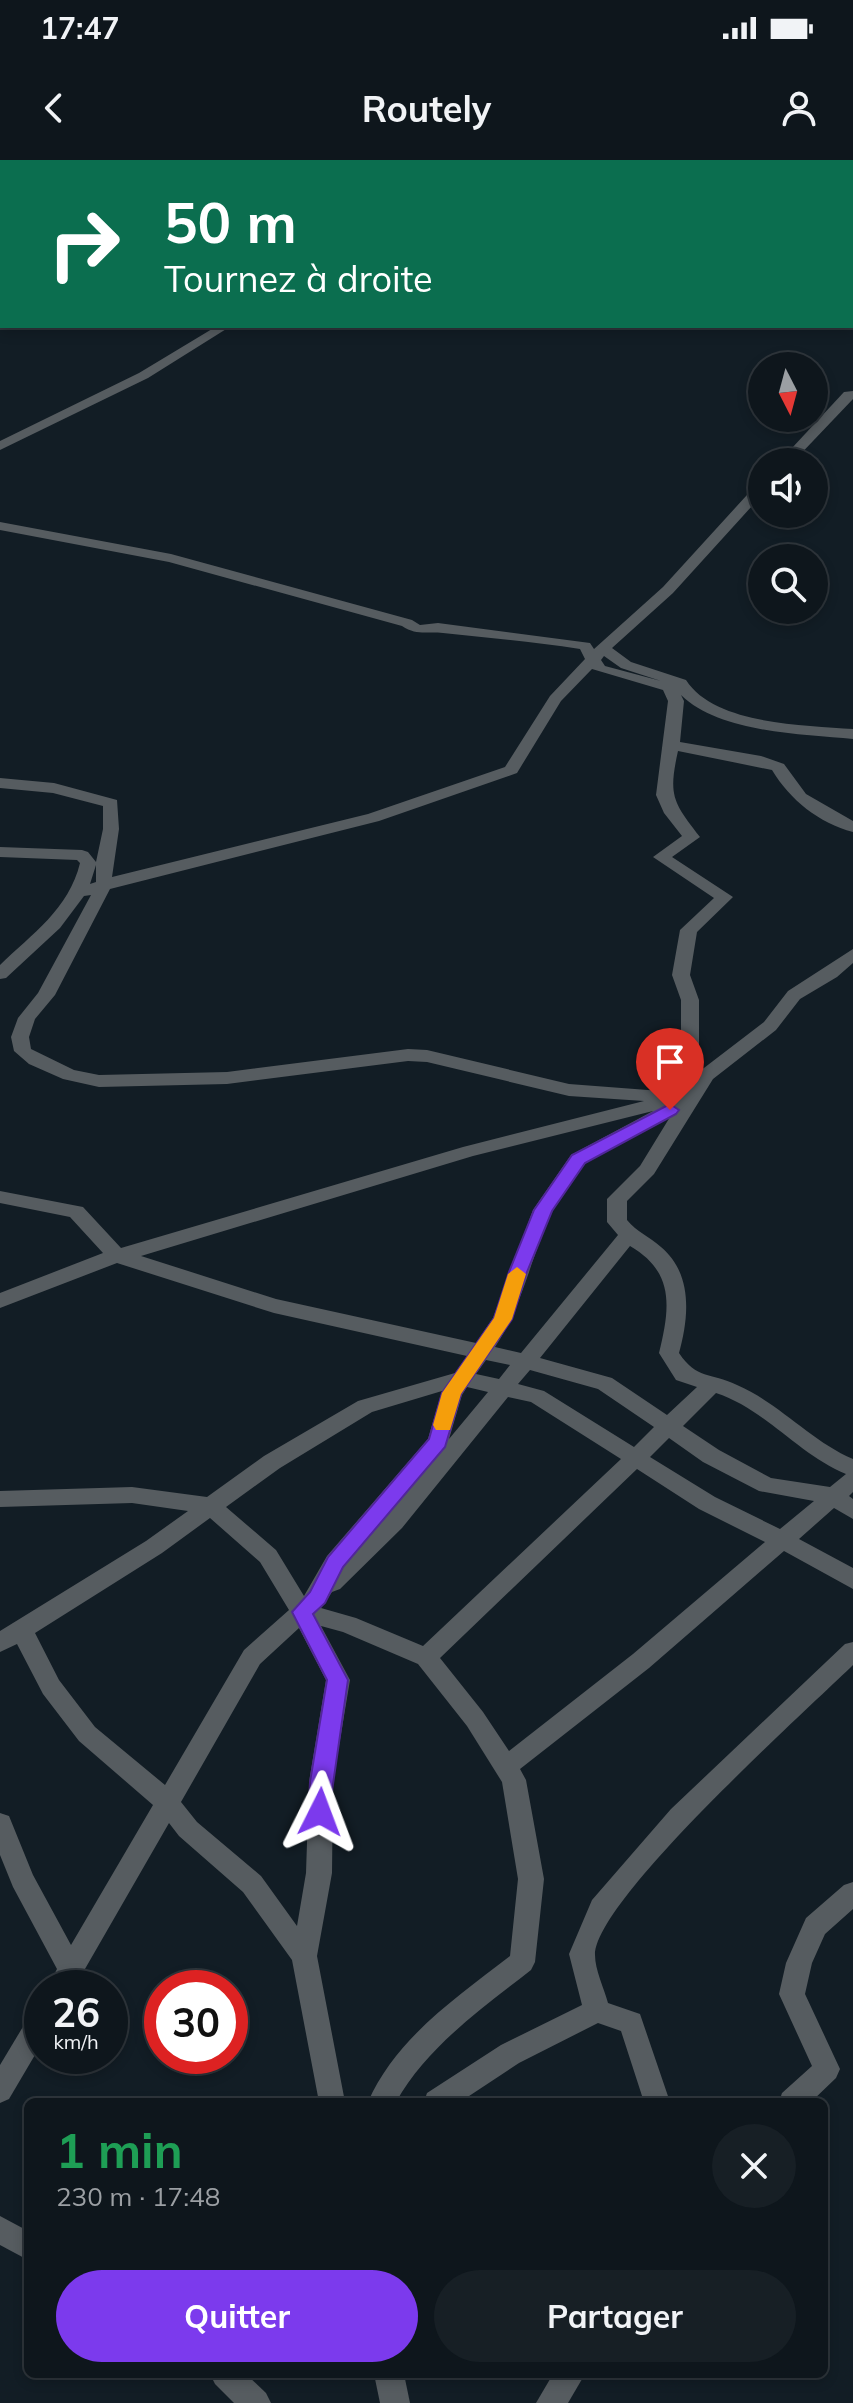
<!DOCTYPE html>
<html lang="fr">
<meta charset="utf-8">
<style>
:root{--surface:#0e161c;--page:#171f25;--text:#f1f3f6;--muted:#9b9fa3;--line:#2e353b;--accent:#7c3aed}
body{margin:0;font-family:Mulish,sans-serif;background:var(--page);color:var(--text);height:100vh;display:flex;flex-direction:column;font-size:30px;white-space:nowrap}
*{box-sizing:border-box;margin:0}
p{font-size:26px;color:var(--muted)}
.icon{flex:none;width:44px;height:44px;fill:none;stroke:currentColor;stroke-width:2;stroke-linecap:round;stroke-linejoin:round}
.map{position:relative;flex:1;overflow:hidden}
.panel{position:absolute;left:24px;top:1938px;width:804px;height:280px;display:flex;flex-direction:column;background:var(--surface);border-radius:12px;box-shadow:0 4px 12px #0003,0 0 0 2px var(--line)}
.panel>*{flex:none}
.top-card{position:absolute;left:0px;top:0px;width:854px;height:168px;box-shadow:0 4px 12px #0003,0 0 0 2px var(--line);background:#0b6e4f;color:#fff;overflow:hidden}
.needle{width:52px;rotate:174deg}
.buttons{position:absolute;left:748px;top:192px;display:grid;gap:16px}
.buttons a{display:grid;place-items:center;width:80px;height:80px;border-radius:50%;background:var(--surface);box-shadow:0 4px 12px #0003,0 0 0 2px var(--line);font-size:40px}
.speed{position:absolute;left:24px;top:1810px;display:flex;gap:16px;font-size:40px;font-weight:700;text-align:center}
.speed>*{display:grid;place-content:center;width:104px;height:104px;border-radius:50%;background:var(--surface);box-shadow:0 4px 12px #0003,0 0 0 2px var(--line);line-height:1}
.speed small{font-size:20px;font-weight:400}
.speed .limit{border:12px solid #d22;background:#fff;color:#111}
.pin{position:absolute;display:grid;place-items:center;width:68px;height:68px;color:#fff;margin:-82px -34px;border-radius:50% 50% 50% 0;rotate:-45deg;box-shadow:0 0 8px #0007}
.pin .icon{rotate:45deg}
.me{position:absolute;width:88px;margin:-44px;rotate:3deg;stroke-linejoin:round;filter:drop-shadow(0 0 6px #0008)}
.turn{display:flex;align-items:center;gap:28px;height:168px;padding:0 32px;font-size:36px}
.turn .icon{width:104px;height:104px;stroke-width:2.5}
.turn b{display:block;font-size:56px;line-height:68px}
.round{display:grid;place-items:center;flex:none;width:84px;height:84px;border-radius:42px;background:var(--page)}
.summary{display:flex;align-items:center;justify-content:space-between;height:136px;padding:0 32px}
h1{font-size:48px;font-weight:700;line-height:60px;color:#1e9e55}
.action{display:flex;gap:16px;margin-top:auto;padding:16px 32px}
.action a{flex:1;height:92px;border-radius:48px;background:var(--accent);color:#fff;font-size:32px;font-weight:700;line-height:92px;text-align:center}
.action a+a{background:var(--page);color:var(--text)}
.status{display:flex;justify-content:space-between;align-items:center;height:56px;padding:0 40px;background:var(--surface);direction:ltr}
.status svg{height:22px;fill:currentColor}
header{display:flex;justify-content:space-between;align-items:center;height:104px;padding:0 32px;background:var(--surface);font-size:36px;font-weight:700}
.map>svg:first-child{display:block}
</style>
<div class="status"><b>17:47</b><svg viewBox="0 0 49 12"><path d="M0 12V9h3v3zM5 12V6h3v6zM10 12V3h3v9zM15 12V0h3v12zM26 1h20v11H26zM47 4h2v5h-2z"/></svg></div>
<header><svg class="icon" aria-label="back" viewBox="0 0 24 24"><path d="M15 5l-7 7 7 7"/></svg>Routely<svg class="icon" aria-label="person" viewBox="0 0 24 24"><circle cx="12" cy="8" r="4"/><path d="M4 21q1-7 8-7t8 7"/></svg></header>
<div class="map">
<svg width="853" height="2243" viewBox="0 0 853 2243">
<rect width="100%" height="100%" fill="#121d25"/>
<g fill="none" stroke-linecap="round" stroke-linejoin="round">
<g fill="#565c60" fill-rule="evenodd">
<polygon points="363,0 373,0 374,2 364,2"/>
<polygon points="651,0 665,0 666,2 652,2"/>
<rect x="852" y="102" width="1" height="6"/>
<polygon points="217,166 231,166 148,218 0,290 0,281 139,213"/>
<polygon points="853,231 853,239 793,302 779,302 844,232"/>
<path d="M762,323V335L673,433L612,488L631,502L686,520C715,565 804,565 853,569V579C802,574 720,573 681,535L684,541L680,582L761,596L784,604L806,634L853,661V672C819,663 790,640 772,610L678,591C668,636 673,642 700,677L672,697L733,737L697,772L690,815L699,840V886L679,915L689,927L700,911L764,862L788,831L853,789V803L837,817L800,839L776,870L713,919L654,1014L627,1041V1060C637,1072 650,1077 661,1087C693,1114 689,1157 679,1193C697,1220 710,1212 737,1225C779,1243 811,1281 853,1299V1332L849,1336L853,1339V1359L834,1348L799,1379L853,1408V1429L784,1391L649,1508L520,1609L526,1620L544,1719L535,1802L531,1810C481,1849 427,1887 396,1942H368C396,1878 456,1838 510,1796L518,1719L502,1622L467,1566L418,1504L343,1472L321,1466L350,1520L333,1622L332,1713L317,1796L345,1942H319L292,1800L243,1732L179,1676L169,1663L74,1828H47L57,1809L13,1727L0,1695V1653L9,1656L33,1715L71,1785L153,1645L79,1581L43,1534L17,1484L0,1492V1471L146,1381L188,1351L132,1343L0,1347V1331L132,1327L207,1337L264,1296L358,1241L455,1213L467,1196L274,1153L117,1103L0,1148V1133L103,1093L70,1057L0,1043V1031L83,1047L121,1088L463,987L644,941L569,936L427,902L408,901L227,924L99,927L63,919L29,904L14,891L11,877L18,858L38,833L91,735L84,736L60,768L6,818L0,819V805C32,774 69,749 80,703L77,700L0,697V687L82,690L88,692L96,702L103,669V646L53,633L0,628V618L54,623L117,640L119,669L112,717L368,654L505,607L550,536L585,499L580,489C535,482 489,478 443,473C426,471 417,476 402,466L169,402L0,370V362L171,394L412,460L420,465L438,463L590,483L594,489L663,427L757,324ZM604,496L621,508L661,521L605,506L601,500ZM592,509L663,530L668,541L656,635L664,653L682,676L653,697L714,738L680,770L672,815L681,840V886L660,915L674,932L569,924L427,890L408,889L227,912L99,915L74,910L31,889L29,877L35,859L55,835L110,729L379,661L517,613L561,541ZM96,705V722L90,724ZM653,951L571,995L533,1050L493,1158L476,1183L276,1139L141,1096L473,996ZM670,957L640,1006L607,1039V1062L618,1075L521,1193L495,1187C533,1131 535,1055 584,1005C596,992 651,967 670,957ZM630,1086C675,1112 670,1148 659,1193L676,1220L697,1227L667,1255L612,1218L540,1198ZM486,1200L510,1205L499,1219L476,1214ZM530,1210L598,1229L654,1267L634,1287L544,1231L518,1224ZM467,1227L488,1232L449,1279L462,1235ZM442,1231L428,1279L327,1396L304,1436L276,1390L226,1347L280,1308L372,1252ZM716,1233C765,1249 799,1295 846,1314L830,1327L771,1318L719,1290L683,1266ZM508,1237L531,1242L621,1299L423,1486L356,1458L321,1448L332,1432L340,1429L402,1368ZM669,1278L703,1302L759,1331L814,1341L780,1369L715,1337L650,1297ZM637,1309L699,1349L765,1382L633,1494L509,1591L483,1552L440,1498ZM210,1358L260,1402L289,1450L244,1490L165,1625L95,1567L59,1520L35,1473L162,1393ZM299,1468L326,1520L309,1622L306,1713L297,1766L261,1716L197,1662L181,1642L260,1504Z"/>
<path d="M853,1482V1505C806,1551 595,1740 595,1795C595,1810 604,1828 608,1843L640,1854L670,1942H644L621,1871L598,1863L519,1903L460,1942H424L427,1933L501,1885L582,1845L569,1794L592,1740L671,1649L845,1484Z"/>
<polygon points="853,1722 853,1749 825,1774 812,1803 805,1834 840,1909 836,1918 811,1942 779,1942 782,1933 812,1906 779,1834 786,1803 806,1758 844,1725"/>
<polygon points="42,1846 42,1883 9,1939 0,1943 0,1905 33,1850"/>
<polygon points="0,2056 28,2071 28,2100 0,2085"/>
<polygon points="210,2214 246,2214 266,2233 271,2243 234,2243 215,2224"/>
<polygon points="374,2214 404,2214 410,2243 380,2243"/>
<polygon points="553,2214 585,2214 568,2243 536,2243"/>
</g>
</g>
<polygon fill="#7c3aed" stroke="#51269a" stroke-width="2" points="670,944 679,950 676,954 585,1003 552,1051 527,1112 512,1159 461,1234 445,1287 343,1407 325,1443 313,1454 348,1520 328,1659 320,1662 312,1659 309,1652 310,1622 327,1520 292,1452 310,1432 328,1397 429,1279 442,1233 494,1158 509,1112 534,1050 572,995"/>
<polygon fill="#f59e0b" points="517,1107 526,1114 512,1159 461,1234 450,1270 436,1270 433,1265 442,1233 494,1158 508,1114"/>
</svg>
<div class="buttons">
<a><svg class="needle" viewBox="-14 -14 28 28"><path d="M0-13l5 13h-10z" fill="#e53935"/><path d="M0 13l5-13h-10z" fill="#9b9fa3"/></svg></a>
<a><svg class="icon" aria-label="sound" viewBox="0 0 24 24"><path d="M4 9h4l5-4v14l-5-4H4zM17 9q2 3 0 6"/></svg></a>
<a><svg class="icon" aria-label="search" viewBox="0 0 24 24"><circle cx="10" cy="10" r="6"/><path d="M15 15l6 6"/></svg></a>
</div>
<div class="speed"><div>26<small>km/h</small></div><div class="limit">30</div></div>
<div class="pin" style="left:670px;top:950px;background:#d93025"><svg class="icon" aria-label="arrive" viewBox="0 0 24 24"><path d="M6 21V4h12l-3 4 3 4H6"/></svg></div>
<svg class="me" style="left:320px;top:1652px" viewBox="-20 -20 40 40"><path d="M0-17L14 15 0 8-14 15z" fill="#7c3aed" stroke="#fff" stroke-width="4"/></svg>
<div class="top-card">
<div class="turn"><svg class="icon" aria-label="right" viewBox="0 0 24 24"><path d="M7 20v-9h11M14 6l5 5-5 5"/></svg><div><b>50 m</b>Tournez à droite</div></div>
</div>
<section class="panel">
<div class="summary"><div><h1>1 min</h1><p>230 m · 17:48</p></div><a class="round"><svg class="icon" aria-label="close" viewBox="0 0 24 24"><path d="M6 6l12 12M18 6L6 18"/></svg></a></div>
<div class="action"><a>Quitter</a><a>Partager</a></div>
</section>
</div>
